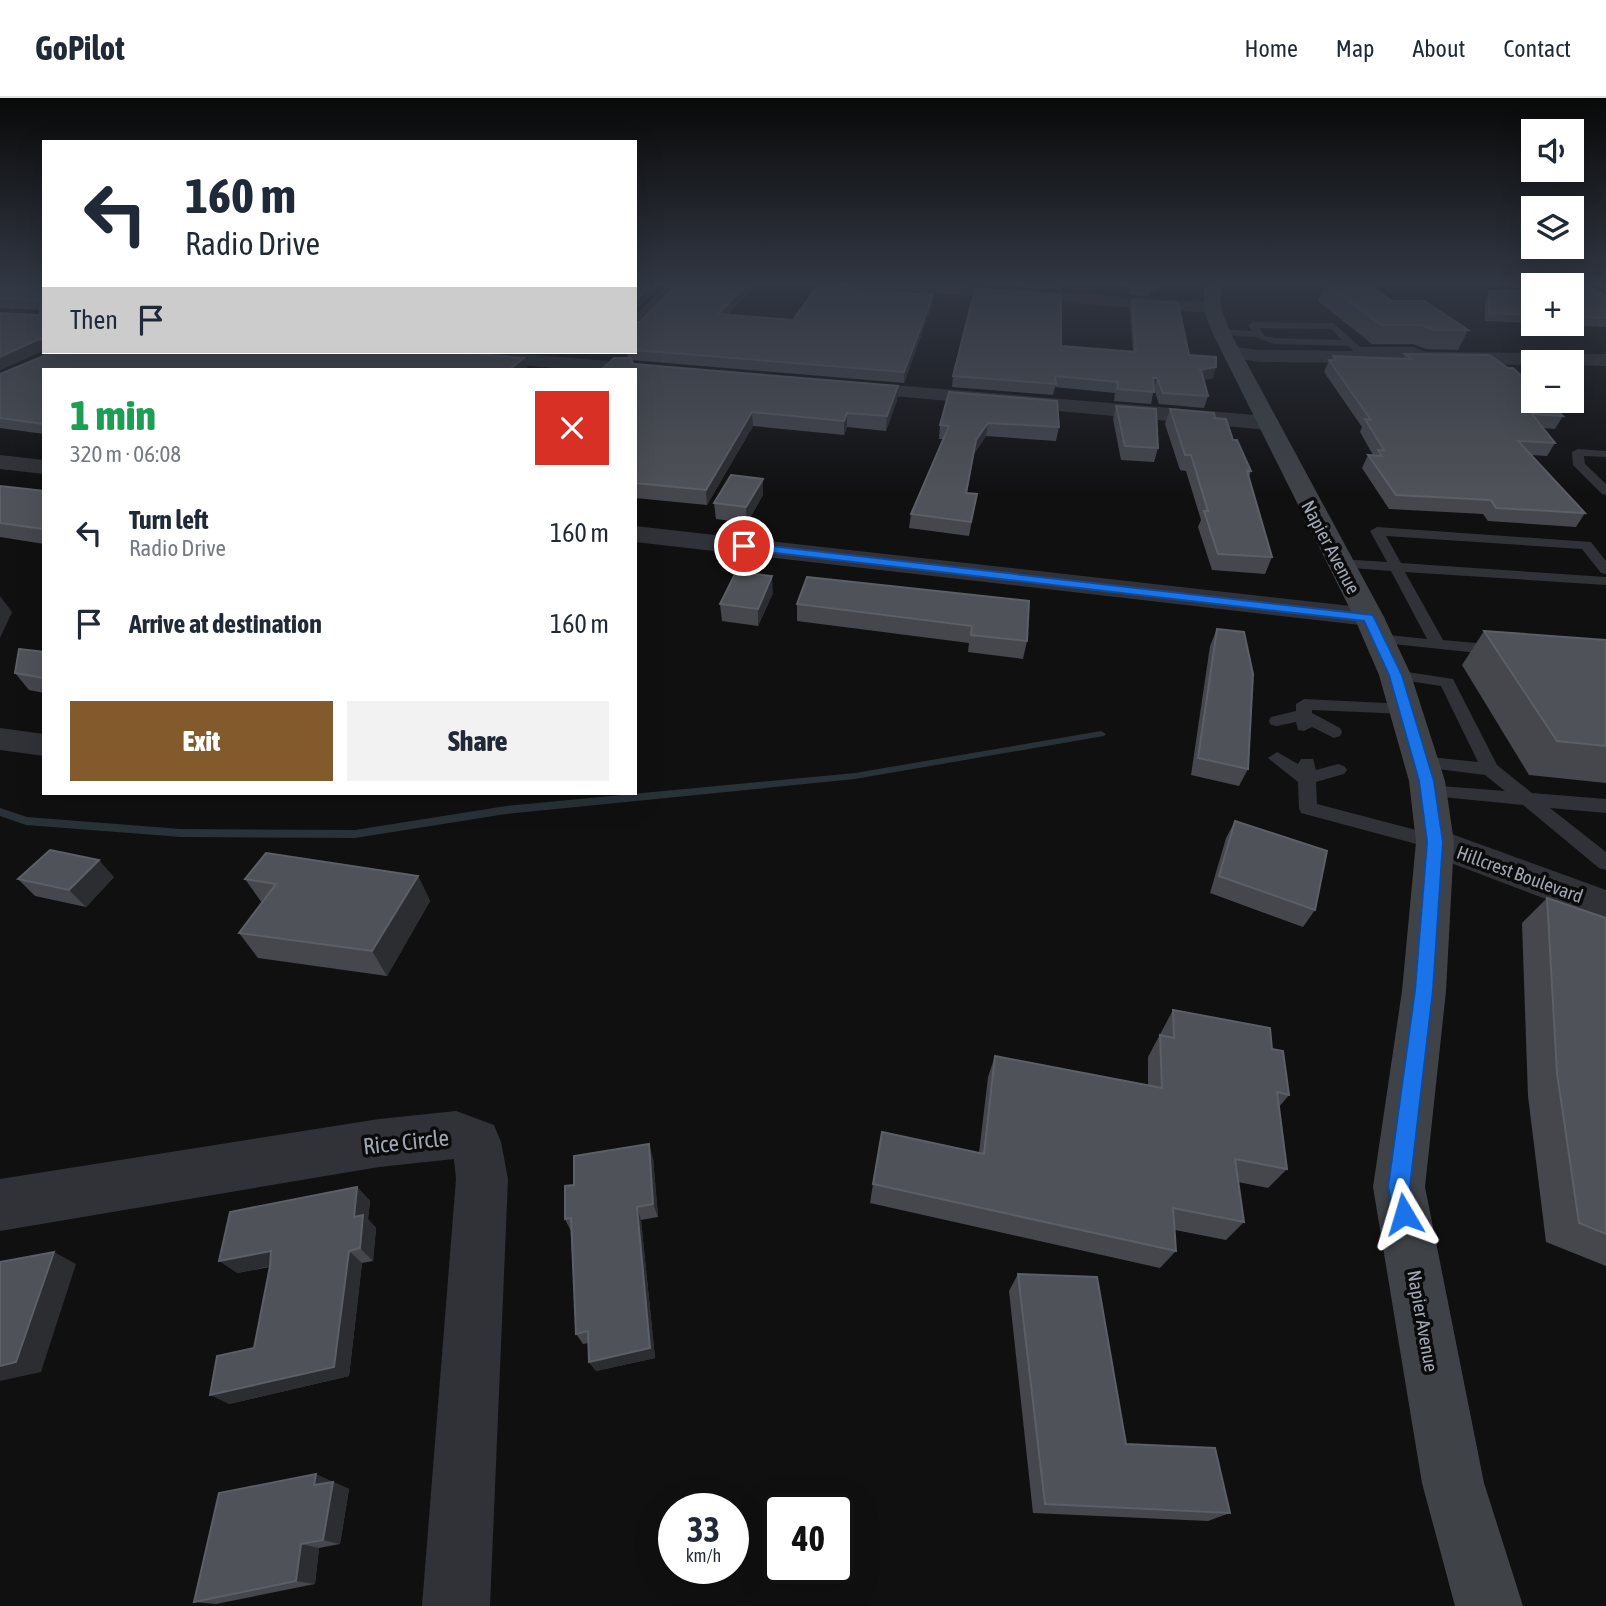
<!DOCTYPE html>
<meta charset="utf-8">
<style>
:root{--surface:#fff;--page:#f2f2f3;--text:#1f2937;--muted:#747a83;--line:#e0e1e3;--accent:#825a2b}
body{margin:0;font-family:"Asap Condensed",sans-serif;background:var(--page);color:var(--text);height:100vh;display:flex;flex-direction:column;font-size:26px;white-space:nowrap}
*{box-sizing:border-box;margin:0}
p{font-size:23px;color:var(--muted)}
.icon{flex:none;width:38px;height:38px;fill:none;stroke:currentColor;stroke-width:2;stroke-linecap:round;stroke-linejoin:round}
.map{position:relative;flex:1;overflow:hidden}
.panel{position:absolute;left:42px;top:270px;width:595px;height:427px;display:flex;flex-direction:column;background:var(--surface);border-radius:0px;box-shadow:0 7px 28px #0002}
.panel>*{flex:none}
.hud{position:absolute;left:42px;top:42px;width:595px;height:214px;border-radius:0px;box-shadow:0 7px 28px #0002;background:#fff;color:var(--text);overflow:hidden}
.controls{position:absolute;left:1521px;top:21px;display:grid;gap:14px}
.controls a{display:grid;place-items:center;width:63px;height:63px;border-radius:0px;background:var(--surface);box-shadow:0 7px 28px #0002;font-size:35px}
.speed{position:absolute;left:658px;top:1395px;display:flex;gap:14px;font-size:35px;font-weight:700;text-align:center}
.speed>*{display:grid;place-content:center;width:91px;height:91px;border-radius:50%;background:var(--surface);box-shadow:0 7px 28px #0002;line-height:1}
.speed small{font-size:18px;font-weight:400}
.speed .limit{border:4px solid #111;border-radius:10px;background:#fff;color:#111}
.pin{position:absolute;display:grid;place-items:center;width:60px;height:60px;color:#fff;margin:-30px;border:4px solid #fff;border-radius:50%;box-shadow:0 2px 7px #0007}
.me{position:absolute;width:77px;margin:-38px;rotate:353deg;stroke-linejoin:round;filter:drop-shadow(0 0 5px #0008)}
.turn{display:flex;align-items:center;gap:24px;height:147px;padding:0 28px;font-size:32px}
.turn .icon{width:91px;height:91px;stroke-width:2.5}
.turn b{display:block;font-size:49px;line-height:60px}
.then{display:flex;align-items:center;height:66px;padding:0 28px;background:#0003;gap:14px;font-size:26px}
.round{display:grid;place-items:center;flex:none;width:74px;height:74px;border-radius:0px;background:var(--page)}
.overview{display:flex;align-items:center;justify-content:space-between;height:119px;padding:0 28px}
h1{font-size:42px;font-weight:800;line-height:52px;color:#1e9e55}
.action{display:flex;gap:14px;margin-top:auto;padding:14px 28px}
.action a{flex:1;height:80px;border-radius:0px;background:var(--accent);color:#fff;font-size:28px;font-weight:800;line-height:80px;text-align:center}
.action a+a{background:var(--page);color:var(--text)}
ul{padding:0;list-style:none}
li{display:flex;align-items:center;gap:21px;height:91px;padding:0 28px}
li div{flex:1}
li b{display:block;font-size:26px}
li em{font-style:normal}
header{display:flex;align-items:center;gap:42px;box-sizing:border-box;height:98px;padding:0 35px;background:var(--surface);border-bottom:2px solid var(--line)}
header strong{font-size:33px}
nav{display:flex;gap:38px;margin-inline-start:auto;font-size:24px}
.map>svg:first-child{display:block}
</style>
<header>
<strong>GoPilot</strong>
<nav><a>Home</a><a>Map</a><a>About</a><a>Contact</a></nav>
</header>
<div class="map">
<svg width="1606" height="1508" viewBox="0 0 1606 1508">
<rect width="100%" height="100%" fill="#101011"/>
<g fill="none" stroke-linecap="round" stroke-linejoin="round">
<polygon fill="#283237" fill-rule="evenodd" points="1101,633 1106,636 1104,638 855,681 506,716 355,740 181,739 26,727 0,718 0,710 27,719 181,731 355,732 506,708 855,675"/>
<g fill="#313237" fill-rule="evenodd">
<path d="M1253,224L1333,225L1360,249H1413L1440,260L1435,263L1412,255H1366L1371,260L1366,263L1348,248L1274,246L1255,239L1221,237L1216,234L1221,231L1252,233L1248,227ZM1259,230L1331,231L1342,242L1274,240L1265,238Z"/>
<polygon points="1578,351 1606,353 1606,359 1584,358 1585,366 1606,386 1606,397 1602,396 1573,367 1572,354"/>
<polygon points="1377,429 1591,444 1606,463 1606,476 1601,475 1582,451 1386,438 1401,465 1606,479 1606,487 1405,474 1443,542 1497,547 1505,552 1497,557 1374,544 1371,541 1374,538 1379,536 1427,541 1391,473 1339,469 1332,465 1339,461 1387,464 1370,433"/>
<polygon points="1395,572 1453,581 1497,667 1532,695 1606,701 1606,715 1550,710 1606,754 1606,772 1599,770 1523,707 1422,697 1419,693 1422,689 1428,687 1505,693 1485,677 1414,668 1411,664 1414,660 1420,658 1478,664 1441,588 1389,580 1387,577 1389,574"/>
<polygon points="1304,601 1406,606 1414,611 1406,616 1312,612 1312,615 1340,630 1342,634 1340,638 1334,640 1312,629 1304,633 1298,632 1296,624 1277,628 1271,627 1269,623 1271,619 1296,613 1296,606"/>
<polygon points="1277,654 1298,666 1301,661 1313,661 1316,672 1338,666 1344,668 1347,672 1344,676 1316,684 1317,706 1435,737 1442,739 1445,744 1442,749 1435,751 1301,715 1299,710 1298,684 1268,660"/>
</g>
<g fill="#313237" fill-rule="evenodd">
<polygon points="669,184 686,184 641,232 635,233 635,217"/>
<polygon points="830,184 910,184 1212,205 1221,210 1212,215 838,189"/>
<polygon points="1233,249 1260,252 1606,256 1606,268 1572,267 1572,264 1533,264 1533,267 1260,264 1226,259 1223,255 1226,251"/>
<polygon points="424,254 500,254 659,267 666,269 669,273 666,277 635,277 635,271 568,271 434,260"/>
<polygon points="845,283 1268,318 1276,320 1279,325 1276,330 1268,332 838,293 835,289 838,285"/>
<polygon points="0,357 44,362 44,376 0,371"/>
<polygon points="635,428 1369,510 1379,513 1384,519 1379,525 1369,528 635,444"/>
<polygon points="0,630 44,636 44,658 0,652"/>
<polygon points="1435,730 1606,792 1606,824 1422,754 1416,744 1422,734"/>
<polygon points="456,1013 494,1027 501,1044 508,1081 490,1508 422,1508 456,1081 454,1061 379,1069 0,1133 0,1081 379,1021"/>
</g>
<polygon fill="#3f4247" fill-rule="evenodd" points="1205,184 1221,184 1221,210 1230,234 1384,519 1411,577 1445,683 1454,744 1446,893 1425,1089 1484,1385 1523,1508 1455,1508 1422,1385 1373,1089 1402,893 1416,744 1409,683 1379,577 1354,519 1212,234 1203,210"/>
</g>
<g fill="#45474d">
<polygon points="0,184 44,184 44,252 0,272 0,215 40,217 41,212 0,210"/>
<polygon points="759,184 727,217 793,222 933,197 932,207 904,285 631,262 633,266 897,302 886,333 847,329 844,337 753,328 707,407 635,400 635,271 628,260 627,254 635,254 635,224 640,224"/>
<polygon points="978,184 1165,184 1149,198 1129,197 1128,189 1061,185 1060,192 978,186"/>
<polygon points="1326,184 1392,203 1468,232 1458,252 1426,251 1413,246 1372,246 1318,203"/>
<polygon points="1506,184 1583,184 1606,198 1606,229 1541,226 1572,226 1572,187 1533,187 1533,225 1485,223 1485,201 1489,193 1522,192"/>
<polygon points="1593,184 1606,184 1606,192"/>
<polygon points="1132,202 1213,280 1204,282 1208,298 1204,310 1159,306 1154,291 1151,306 1114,303 1115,295 1055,289 1053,297 952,289 953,278 1061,248 1133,253 1130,212"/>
<polygon points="53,254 451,254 524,260 527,270 525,271 44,271 44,336 0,330 0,276"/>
<polygon points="1405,256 1563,318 1555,331 1543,330 1555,345 1547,358 1532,357 1585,415 1576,429 1488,423 1483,416 1389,411 1362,370 1368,357 1373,357 1360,334 1362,329 1324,274 1329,262 1332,262 1333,258 1403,261"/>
<polygon points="949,294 1059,329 1056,343 986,338 974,356 967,395 977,396 969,438 909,430 911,416 943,341 939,341 940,327"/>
<polygon points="1116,308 1158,350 1154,364 1121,362 1113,321"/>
<polygon points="1170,311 1215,320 1233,342 1251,373 1249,379 1272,459 1265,476 1212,472 1198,429 1201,422 1186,373 1180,372 1165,326"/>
<polygon points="0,388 44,393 44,446 0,439"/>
<polygon points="763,397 747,425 716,421 714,405"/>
<polygon points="807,479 1027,543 1023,561 968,554 969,545 797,523 797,506"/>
<polygon points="773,495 758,528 722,523 720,506"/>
<polygon points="1217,531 1248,671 1239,688 1191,677 1210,548"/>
<polygon points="1484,533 1606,542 1606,685 1529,677 1462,567"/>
<polygon points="44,554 44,595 29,592 15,575"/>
<polygon points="1235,723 1315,812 1303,829 1210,795 1226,740"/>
<polygon points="418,778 430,803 387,878 258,860 239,835 262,805 245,781"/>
<polygon points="114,779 86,809 35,798 18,781"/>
<polygon points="1547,800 1606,820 1606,1168 1546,1144 1528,998 1522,825"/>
<polygon points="1173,912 1272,951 1289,997 1279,1009 1287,1071 1268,1090 1238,1084 1244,1124 1226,1142 1175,1132 1176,1153 1160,1170 870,1105 873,1086 979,1055 988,979 995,958 1148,988 1148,959"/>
<polygon points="653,1060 658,1119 641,1122 655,1260 596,1273 589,1264 589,1245 583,1246 576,1236 571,1133 565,1121"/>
<polygon points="357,1089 370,1103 368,1121 376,1130 373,1163 362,1165 349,1278 229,1306 254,1250 270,1169 237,1175"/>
<polygon points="1018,1176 1126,1346 1230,1415 1208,1423 1033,1415 1009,1193"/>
<polygon points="333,1383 333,1384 349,1391 340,1446 319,1450 315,1486 216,1506 194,1504"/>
</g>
<g fill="#2c2d30">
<polygon points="654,184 665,184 635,213 635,202"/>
<polygon points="749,184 759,184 719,226 718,216"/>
<polygon points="1158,184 1165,184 1149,198 1151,191"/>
<polygon points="933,197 932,207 904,285 904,274"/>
<polygon points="39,241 44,249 44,252 0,272 0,259"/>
<polygon points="524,260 527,270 525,271 510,271"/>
<polygon points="1216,269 1213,280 1195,284 1199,272"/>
<polygon points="1153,280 1157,280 1154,291"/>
<polygon points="898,288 897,302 886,333 887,318"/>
<polygon points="752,314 753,328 707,407 706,392"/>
<polygon points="847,315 847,329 844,337 844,323"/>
<polygon points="988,325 986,338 974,356 964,409 976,342"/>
<polygon points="763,381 763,397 747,425 746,409"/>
<polygon points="772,478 773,495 758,528 758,511"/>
<polygon points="0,498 12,514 0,540"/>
<polygon points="99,762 114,779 86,809 69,792"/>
<polygon points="418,778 430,803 387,878 372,853"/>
<polygon points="649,1046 653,1060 658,1119 653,1106"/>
<polygon points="357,1089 370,1103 368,1121 376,1130 373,1163 360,1150 354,1119"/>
<polygon points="637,1109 641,1122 655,1260 596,1273 589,1264"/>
<polygon points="271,1153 287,1165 237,1175 219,1163"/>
<polygon points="349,1153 362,1165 349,1278 229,1306 210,1297"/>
<polygon points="54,1154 76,1166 41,1274 0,1283 0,1268"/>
<polygon points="316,1376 349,1391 340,1446 323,1442 314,1387"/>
<polygon points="301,1446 319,1450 315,1486 296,1483"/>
</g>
<g fill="#4f5258" stroke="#5b5f66" stroke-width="2">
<polygon points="0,184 44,184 44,241 39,241 0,259 0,215 40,217 41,205 39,203 0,200"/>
<polygon points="635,184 654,184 635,202"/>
<polygon points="680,184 749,184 718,216 793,222 817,189 933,197 904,274 635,252 635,243 638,240 635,240 635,224 640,224"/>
<polygon points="1130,184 1158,184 1151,191 1130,189"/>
<polygon points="1326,184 1365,184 1392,203 1424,203 1468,232 1435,232 1422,227 1381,227 1325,185"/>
<polygon points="1525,184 1583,184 1606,198 1606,220 1572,219 1572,187 1533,187 1533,188"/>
<polygon points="975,191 1061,197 1061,248 1136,254 1132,202 1178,205 1189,257 1216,259 1216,269 1199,272 1201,272 1208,298 1163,295 1157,280 1153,280 1154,294 1117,291 1118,284 1055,278 1056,286 953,278"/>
<polygon points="1533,192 1533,217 1489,215 1489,193"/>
<polygon points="53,254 451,254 524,260 510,271 44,271 44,326 0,320 0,276"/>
<polygon points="1405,256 1489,257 1508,270 1513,270 1533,289 1533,303 1547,303 1563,318 1532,316 1555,345 1518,343 1585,415 1496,410 1491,402 1396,397 1368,357 1382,358 1378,352 1384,352 1365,321 1371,322 1329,262 1336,262 1333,258 1412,261"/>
<polygon points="614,260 631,260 633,266 898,288 887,318 847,315 844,323 752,314 706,392 635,385 635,271 602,271"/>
<polygon points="949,294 1057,303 1059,329 988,325 976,342 966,395 977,396 971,424 911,416 949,328 940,327"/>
<polygon points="1116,308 1156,311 1158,350 1125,348"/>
<polygon points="1170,311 1214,315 1215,320 1226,321 1233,342 1237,342 1251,373 1247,373 1272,459 1218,456 1204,413 1208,413 1191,357 1185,357"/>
<polygon points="731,377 763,381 746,409 714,405"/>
<polygon points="0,388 44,393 44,431 0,425"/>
<polygon points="736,474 772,478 758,511 720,506"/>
<polygon points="807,479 1029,503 1027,543 971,537 972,528 797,506"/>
<polygon points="1217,531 1244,534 1253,576 1248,671 1198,660"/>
<polygon points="1484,533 1606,542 1606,648 1557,643"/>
<polygon points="19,551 44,554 44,580 15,575"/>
<polygon points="1235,723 1327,753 1315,812 1219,778"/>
<polygon points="50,752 99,762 69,792 18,781"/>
<polygon points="266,755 418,778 372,853 239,835 276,786 245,781"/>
<polygon points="1547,800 1606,820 1606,1136 1579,1125 1557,975"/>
<polygon points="1173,912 1270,930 1272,951 1283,953 1289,997 1277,994 1287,1071 1235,1061 1244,1124 1173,1110 1176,1153 873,1086 882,1034 984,1056 995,958 1162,990 1160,937 1174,940"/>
<polygon points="649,1046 653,1106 637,1109 650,1250 589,1264 588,1233 576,1236 571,1120 565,1121 565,1088 574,1087 574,1058"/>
<polygon points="357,1089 354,1119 363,1117 360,1150 349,1153 334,1269 210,1297 217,1258 254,1250 270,1168 271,1153 219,1163 230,1114"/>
<polygon points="54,1154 16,1264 0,1268 0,1164"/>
<polygon points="1018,1176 1097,1179 1126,1346 1215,1350 1230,1415 1045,1406"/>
<polygon points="316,1376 314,1387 333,1384 323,1442 301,1446 296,1483 194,1504 219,1395"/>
</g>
<linearGradient id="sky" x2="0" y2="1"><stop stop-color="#090909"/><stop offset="0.47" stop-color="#313743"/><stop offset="1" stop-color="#313743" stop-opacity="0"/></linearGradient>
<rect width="1606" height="395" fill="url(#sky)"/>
<polygon fill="#1a73e8" stroke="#114b97" stroke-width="2" points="744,445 1373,517 1402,577 1434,683 1443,744 1433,892 1410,1089 1415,1116 1412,1123 1404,1127 1396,1123 1388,1089 1415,892 1427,744 1419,683 1389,577 1364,523 740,451 738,448"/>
<g text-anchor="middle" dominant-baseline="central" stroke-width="7" stroke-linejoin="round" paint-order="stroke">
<g font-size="19" fill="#a0a8b3" stroke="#0b0b0c">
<text transform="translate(1331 449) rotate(62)">Napier Avenue</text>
<text transform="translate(1520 776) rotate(20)">Hillcrest Boulevard</text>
<text transform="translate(1423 1223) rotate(80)">Napier Avenue</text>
</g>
<g font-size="23" fill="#a0a8b3" stroke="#0b0b0c">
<text transform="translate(406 1044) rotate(-6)">Rice Circle</text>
</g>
</g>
</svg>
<div class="controls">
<a><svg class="icon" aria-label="sound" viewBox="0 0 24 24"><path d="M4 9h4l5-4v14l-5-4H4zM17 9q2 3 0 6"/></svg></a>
<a><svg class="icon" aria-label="layers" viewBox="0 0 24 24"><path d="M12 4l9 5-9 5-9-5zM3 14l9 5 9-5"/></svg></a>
<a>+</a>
<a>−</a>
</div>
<div class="speed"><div>33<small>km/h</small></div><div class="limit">40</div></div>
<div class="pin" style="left:744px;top:448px;background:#d93025"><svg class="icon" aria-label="arrive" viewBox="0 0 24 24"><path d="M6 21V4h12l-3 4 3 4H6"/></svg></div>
<svg class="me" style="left:1404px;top:1116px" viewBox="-20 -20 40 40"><path d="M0-17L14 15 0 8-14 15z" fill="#1a73e8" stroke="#fff" stroke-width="4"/></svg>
<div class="hud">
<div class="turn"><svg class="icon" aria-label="left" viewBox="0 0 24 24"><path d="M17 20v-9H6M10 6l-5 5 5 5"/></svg><div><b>160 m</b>Radio Drive</div></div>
<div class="then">Then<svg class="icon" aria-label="arrive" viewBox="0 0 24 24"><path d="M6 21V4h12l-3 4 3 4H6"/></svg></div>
</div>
<section class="panel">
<div class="overview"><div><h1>1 min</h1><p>320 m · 06:08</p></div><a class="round" style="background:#d93025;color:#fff"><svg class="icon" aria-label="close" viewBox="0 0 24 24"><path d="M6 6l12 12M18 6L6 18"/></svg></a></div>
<ul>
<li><svg class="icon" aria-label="left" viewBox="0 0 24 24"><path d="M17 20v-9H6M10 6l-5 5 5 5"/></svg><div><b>Turn left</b><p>Radio Drive</p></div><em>160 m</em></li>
<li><svg class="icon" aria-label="arrive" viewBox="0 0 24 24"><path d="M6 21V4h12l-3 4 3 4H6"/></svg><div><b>Arrive at destination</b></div><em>160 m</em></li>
</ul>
<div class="action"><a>Exit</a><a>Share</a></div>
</section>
</div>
